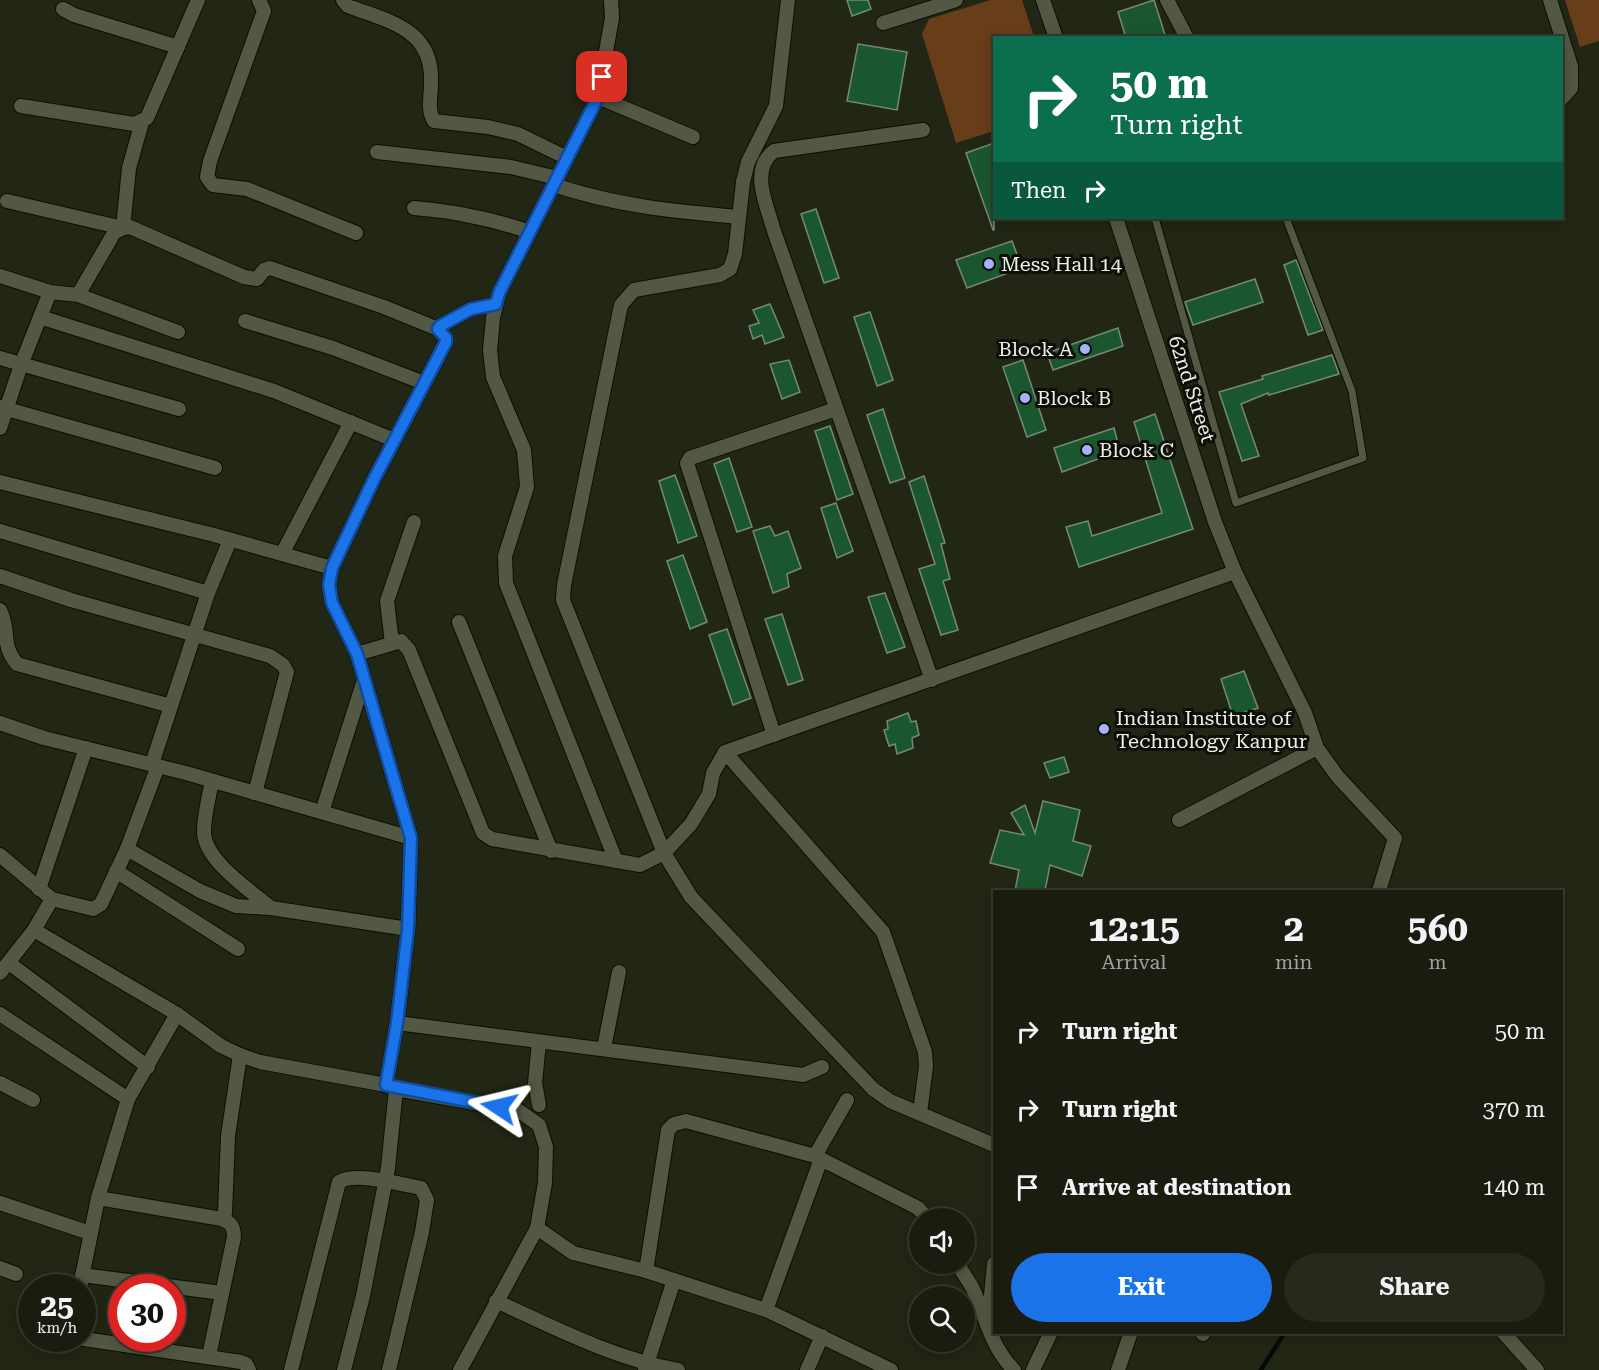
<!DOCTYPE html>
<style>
:root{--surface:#1a1c0f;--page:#27291d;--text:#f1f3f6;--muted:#9fa19e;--line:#383a2f;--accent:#1a73e8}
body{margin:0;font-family:"Roboto Serif",serif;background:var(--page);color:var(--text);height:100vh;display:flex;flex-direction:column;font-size:22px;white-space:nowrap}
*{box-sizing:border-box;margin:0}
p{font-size:20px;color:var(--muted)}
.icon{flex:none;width:33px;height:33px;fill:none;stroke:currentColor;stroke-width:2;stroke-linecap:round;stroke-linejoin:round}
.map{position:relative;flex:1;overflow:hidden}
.sheet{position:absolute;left:993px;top:890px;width:570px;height:444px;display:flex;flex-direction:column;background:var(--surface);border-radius:0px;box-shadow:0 3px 15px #0003,0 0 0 2px var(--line)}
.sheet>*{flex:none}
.hud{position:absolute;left:993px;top:36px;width:570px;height:183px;border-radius:0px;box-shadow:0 3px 15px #0003,0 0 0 2px var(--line);background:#0b6e4f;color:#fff;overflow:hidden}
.fabs{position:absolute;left:909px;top:1208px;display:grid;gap:12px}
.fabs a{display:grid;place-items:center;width:66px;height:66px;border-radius:50%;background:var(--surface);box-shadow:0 3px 15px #0003,0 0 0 2px var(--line);font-size:30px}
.speed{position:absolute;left:18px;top:1274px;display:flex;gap:12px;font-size:30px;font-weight:700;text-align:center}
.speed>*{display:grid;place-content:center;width:78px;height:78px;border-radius:50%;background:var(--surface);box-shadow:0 3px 15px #0003,0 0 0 2px var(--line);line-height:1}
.speed small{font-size:15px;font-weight:400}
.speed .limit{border:9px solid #d22;background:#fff;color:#111}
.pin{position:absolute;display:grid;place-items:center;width:51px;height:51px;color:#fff;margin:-26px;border-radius:12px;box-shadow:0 3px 9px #0006}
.me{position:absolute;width:66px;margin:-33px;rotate:280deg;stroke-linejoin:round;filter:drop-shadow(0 0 4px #0008)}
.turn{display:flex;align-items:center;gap:21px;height:126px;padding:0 18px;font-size:27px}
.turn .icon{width:78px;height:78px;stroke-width:2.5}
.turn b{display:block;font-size:42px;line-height:51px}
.then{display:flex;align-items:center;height:57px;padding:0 18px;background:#0003;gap:12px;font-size:22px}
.eta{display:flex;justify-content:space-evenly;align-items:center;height:102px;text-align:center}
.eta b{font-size:36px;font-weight:700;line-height:42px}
.button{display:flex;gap:12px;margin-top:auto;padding:12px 18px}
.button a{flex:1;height:69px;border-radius:36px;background:var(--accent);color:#fff;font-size:24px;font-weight:700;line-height:69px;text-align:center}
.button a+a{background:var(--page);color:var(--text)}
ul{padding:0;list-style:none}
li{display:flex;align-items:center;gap:18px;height:78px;padding:0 18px}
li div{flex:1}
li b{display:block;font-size:22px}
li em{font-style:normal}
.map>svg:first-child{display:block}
</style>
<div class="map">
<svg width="1599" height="1370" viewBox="0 0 1599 1370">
<rect width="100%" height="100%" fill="#222614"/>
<g fill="#683d1a">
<polygon points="991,0 1022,0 1034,37 994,38 994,131 956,143 922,34 929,19"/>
<polygon points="1565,0 1599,0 1599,41 1580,47"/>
</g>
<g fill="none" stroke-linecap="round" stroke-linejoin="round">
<polyline stroke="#020c0a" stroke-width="4.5" points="1261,1370 1285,1332"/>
</g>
<g fill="#1b572e" stroke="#768979" stroke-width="1.5">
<polygon points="847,0 868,0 871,9 852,16"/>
<polygon points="1154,0 1166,38 1126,38 1118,12"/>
<polygon points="858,44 907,52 897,110 847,101"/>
<polygon points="994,143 994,230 993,230 966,153"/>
<polygon points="816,209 839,278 824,283 801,214"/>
<polygon points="1012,241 1022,268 967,288 956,260"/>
<polygon points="1296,260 1323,330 1308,335 1284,265"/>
<polygon points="1255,279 1263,302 1193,325 1185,302"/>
<polygon points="770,304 784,337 765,344 762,335 753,339 749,326 759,323 753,310"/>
<polygon points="870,312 893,380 877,386 854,317"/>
<polygon points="1118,328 1123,346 1053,370 1047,353"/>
<polygon points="1332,355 1339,374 1269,395 1268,393 1241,404 1259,456 1242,461 1219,392 1263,379 1262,376"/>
<polygon points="789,360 800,392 782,399 770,364"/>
<polygon points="1023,360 1046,430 1027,437 1003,367"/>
<polygon points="883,409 905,478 890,483 867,415"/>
<polygon points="1155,414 1193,529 1079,567 1066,527 1088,521 1092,536 1162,513 1134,422"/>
<polygon points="830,426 853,494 837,500 815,431"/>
<polygon points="1114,428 1120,451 1062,472 1054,448"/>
<polygon points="729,458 752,527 737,532 714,464"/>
<polygon points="675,475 697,536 678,543 659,481"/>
<polygon points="924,476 945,543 941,544 950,579 943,581 958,630 941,635 919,569 935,564 909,482"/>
<polygon points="836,503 853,551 837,558 821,508"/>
<polygon points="770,526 775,536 788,531 801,568 787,574 789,587 773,593 753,531"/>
<polygon points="683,555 707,622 690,629 667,561"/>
<polygon points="885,593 905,647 887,653 868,597"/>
<polygon points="782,614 803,680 788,685 765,619"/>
<polygon points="727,629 751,698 733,705 709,635"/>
<polygon points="1244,671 1258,708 1233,716 1221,679"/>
<polygon points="908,713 911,722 916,721 919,735 912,738 913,748 897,754 895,744 889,746 884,730 888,729 887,721"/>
<polygon points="1064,757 1069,772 1050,778 1044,763"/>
<polygon points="1043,801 1080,810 1073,841 1091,846 1082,876 1050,865 1045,891 1015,891 1019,870 990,863 1000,830 1024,835 1011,813 1025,805 1035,833"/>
</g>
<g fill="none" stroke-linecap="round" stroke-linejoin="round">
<defs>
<polyline id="lane" points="1155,218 1236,503 1363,458 1352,391 1286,218"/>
<g id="street">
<polyline points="259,0 264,11 210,161 207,177 213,185 247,189 356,233"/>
<path d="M343,0L348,6C390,22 434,29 431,84C431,97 427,110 434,121L488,127L518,134L567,158"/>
<polyline points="788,0 776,106 748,162 743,182 735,254 730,269 720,275 634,290 621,305 564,585 563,600 664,853 691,897 873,1089 890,1101 994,1145"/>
<polyline points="1043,0 1056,38"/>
<polyline points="1167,0 1187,38"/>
<polyline points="1550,0 1571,66 1571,88 1562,98"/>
<polyline points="63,9 74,15 178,47"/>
<polyline points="883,23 956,0"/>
<polyline points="598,97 612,18 611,0"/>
<polyline points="21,106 134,124 147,118 198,0"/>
<path d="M923,130L774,151C749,170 767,205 774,231L932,680"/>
<polyline points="377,152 511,167 557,178"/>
<path d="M554,185C617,206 672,211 739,217"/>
<polyline points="7,201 123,228 129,168 142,122"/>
<path d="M414,208C453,211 492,219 530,232"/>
<polyline points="1116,218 1215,522 1235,572"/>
<polyline points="0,276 50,292 78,295 178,332"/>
<polyline points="78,295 114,233 123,228 130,227 244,277 257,279 264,270 270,268 384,307 438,329 446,338 446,342 374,479 332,568 329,585 332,603 357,654"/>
<polyline points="40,317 274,391 394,440"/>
<polyline points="245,321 333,348 424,383"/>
<polyline points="438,329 440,326 471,309 496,304"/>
<polyline points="0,358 179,409"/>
<polyline points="0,407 215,468"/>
<polyline points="0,428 21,365 50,292"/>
<polyline points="0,482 214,535 332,568"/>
<polyline points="0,531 208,593"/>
<polyline points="282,554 351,422"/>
<polyline points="0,576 71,600 270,656 283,665 287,672 255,793"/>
<path d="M0,610C11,633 0,643 17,664L171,706"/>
<polyline points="459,622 551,851"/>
<polyline points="392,643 387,601 414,522"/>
<polyline points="0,723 44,738 186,773 411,838"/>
<polyline points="774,735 687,463 690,458 836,409"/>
<polyline points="725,752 883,932 925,1052 926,1066 920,1113"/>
<polyline points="152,764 208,593 230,540"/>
<path d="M212,781C209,797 204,815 204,832C204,860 251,891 271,908"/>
<polyline points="322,812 364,680"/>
<polyline points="1179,820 1317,748"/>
<polyline points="127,849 200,891 236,906 271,908 408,929"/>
<polyline points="0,855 52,899 34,930 177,1014 221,1046 240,1055 260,1062 386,1085"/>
<polyline points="616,861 506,583 505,556 527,487 524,450 493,377 490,350 493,318 499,293 598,97 693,137"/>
<polyline points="116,871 238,949"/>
<polyline points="39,889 86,748"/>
<polyline points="52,899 93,909 101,904 127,849 158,766"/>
<polyline points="9,963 148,1067"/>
<polyline points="0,973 34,930"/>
<polyline points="0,1014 128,1099"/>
<polyline points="397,1023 803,1075 822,1067"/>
<polyline points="539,1042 535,1083 539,1105"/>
<polyline points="604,1048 619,972"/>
<polyline points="0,1083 33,1100"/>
<polyline points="396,1089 519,1111 539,1125 546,1147 545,1183 537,1228 460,1370"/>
<polyline points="815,1156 847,1100"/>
<path d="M98,1198L222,1219C231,1223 234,1226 234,1237L209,1356"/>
<polyline points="0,1203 90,1233"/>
<polyline points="222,1219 225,1213 228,1136 240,1055"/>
<polyline points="537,1228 573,1253 646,1271 766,1310 891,1370"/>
<path d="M957,1263C962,1271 967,1279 972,1287C986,1316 990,1346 1014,1370"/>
<polyline points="0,1268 16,1274"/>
<polyline points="646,1271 668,1130 674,1124 686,1121 815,1156 918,1208 927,1218"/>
<polyline points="82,1275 222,1293"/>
<polyline points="80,1287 98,1198 128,1099 177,1014"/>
<path d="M496,1301C555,1328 615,1359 678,1370"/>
<polyline points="766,1310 821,1159"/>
<polyline points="988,1327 994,1264"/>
<polyline points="1503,1332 1537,1370"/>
<polyline points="1203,1334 1204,1332"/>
<polyline points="77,1338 241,1362 246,1364 249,1370"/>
<path d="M291,1370L339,1182C355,1171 403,1185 421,1188L427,1200L422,1232L389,1370"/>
<polyline points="344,1370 363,1296 388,1168 396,1089 386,1085 397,1023 408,929 411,838 357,654 401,641 409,650 483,833 492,839 640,865 664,853 691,824 709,794 713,773 725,752 1235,572 1305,713 1317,748 1338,777 1395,838 1379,891"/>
<polyline points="645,1370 674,1280"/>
<polyline points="807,1370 822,1336"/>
<polyline points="1033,1370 1051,1332"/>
<polyline points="1118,1370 1131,1332"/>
</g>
</defs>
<use href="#lane" stroke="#0c0f02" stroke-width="9"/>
<use href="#street" stroke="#0c0f02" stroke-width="16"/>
<use href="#lane" stroke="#535844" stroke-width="7"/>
<use href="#street" stroke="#535844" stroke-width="14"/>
</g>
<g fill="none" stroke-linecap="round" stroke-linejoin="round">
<defs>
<polyline id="route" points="499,1107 386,1085 397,1023 408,929 411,838 357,654 332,603 329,585 332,568 374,479 446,342 446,338 438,329 440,326 471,309 496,304 499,293 598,97 602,77"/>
</defs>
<use href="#route" stroke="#114b97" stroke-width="15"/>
<use href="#route" stroke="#1a73e8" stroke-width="10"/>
</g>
<g fill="#a4b2fc" stroke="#0c0e07" stroke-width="2">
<circle cx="989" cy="264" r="6"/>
<circle cx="1085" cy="349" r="6"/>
<circle cx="1025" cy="398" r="6"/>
<circle cx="1087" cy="450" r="6"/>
<circle cx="1104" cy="729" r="6"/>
</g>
<g text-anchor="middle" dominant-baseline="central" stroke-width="6" stroke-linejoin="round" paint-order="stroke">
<g font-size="20" fill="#ecefe4" stroke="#0c0e07" text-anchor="start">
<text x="1001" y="264">Mess Hall 14</text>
<text x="1073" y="349" text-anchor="end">Block A</text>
<text x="1037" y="398">Block B</text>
<text x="1099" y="450">Block C</text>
<text x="1116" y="718">Indian Institute of<tspan x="1116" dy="23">Technology Kanpur</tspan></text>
</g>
<g font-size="20" fill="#ecefe4" stroke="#0c0e07">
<text transform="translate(1192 389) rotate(72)">62nd Street</text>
</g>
</g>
</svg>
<div class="fabs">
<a><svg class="icon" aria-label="sound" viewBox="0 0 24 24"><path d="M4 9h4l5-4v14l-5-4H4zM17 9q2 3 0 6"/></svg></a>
<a><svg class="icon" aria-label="search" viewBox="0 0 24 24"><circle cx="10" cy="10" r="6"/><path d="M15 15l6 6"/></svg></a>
</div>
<div class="speed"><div>25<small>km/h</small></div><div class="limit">30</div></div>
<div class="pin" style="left:602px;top:77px;background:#d93025"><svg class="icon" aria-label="arrive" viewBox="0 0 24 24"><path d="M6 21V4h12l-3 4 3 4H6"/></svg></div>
<svg class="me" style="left:499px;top:1107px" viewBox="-20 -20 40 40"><path d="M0-17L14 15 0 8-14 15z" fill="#1a73e8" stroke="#fff" stroke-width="4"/></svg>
<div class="hud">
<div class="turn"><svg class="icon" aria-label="right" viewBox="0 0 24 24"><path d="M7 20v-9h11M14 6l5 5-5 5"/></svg><div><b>50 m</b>Turn right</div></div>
<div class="then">Then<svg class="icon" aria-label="right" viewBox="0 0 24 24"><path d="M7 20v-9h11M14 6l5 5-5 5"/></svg></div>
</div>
<section class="sheet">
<div class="eta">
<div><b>12:15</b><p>Arrival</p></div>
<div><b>2</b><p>min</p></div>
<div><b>560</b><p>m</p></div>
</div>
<ul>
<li><svg class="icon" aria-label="right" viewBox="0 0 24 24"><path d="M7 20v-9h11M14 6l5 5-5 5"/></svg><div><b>Turn right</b></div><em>50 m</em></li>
<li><svg class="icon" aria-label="right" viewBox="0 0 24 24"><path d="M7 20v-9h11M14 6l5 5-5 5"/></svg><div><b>Turn right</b></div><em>370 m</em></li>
<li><svg class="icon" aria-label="arrive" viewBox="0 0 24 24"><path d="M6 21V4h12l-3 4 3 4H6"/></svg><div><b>Arrive at destination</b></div><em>140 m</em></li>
</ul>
<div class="button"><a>Exit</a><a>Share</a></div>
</section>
</div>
